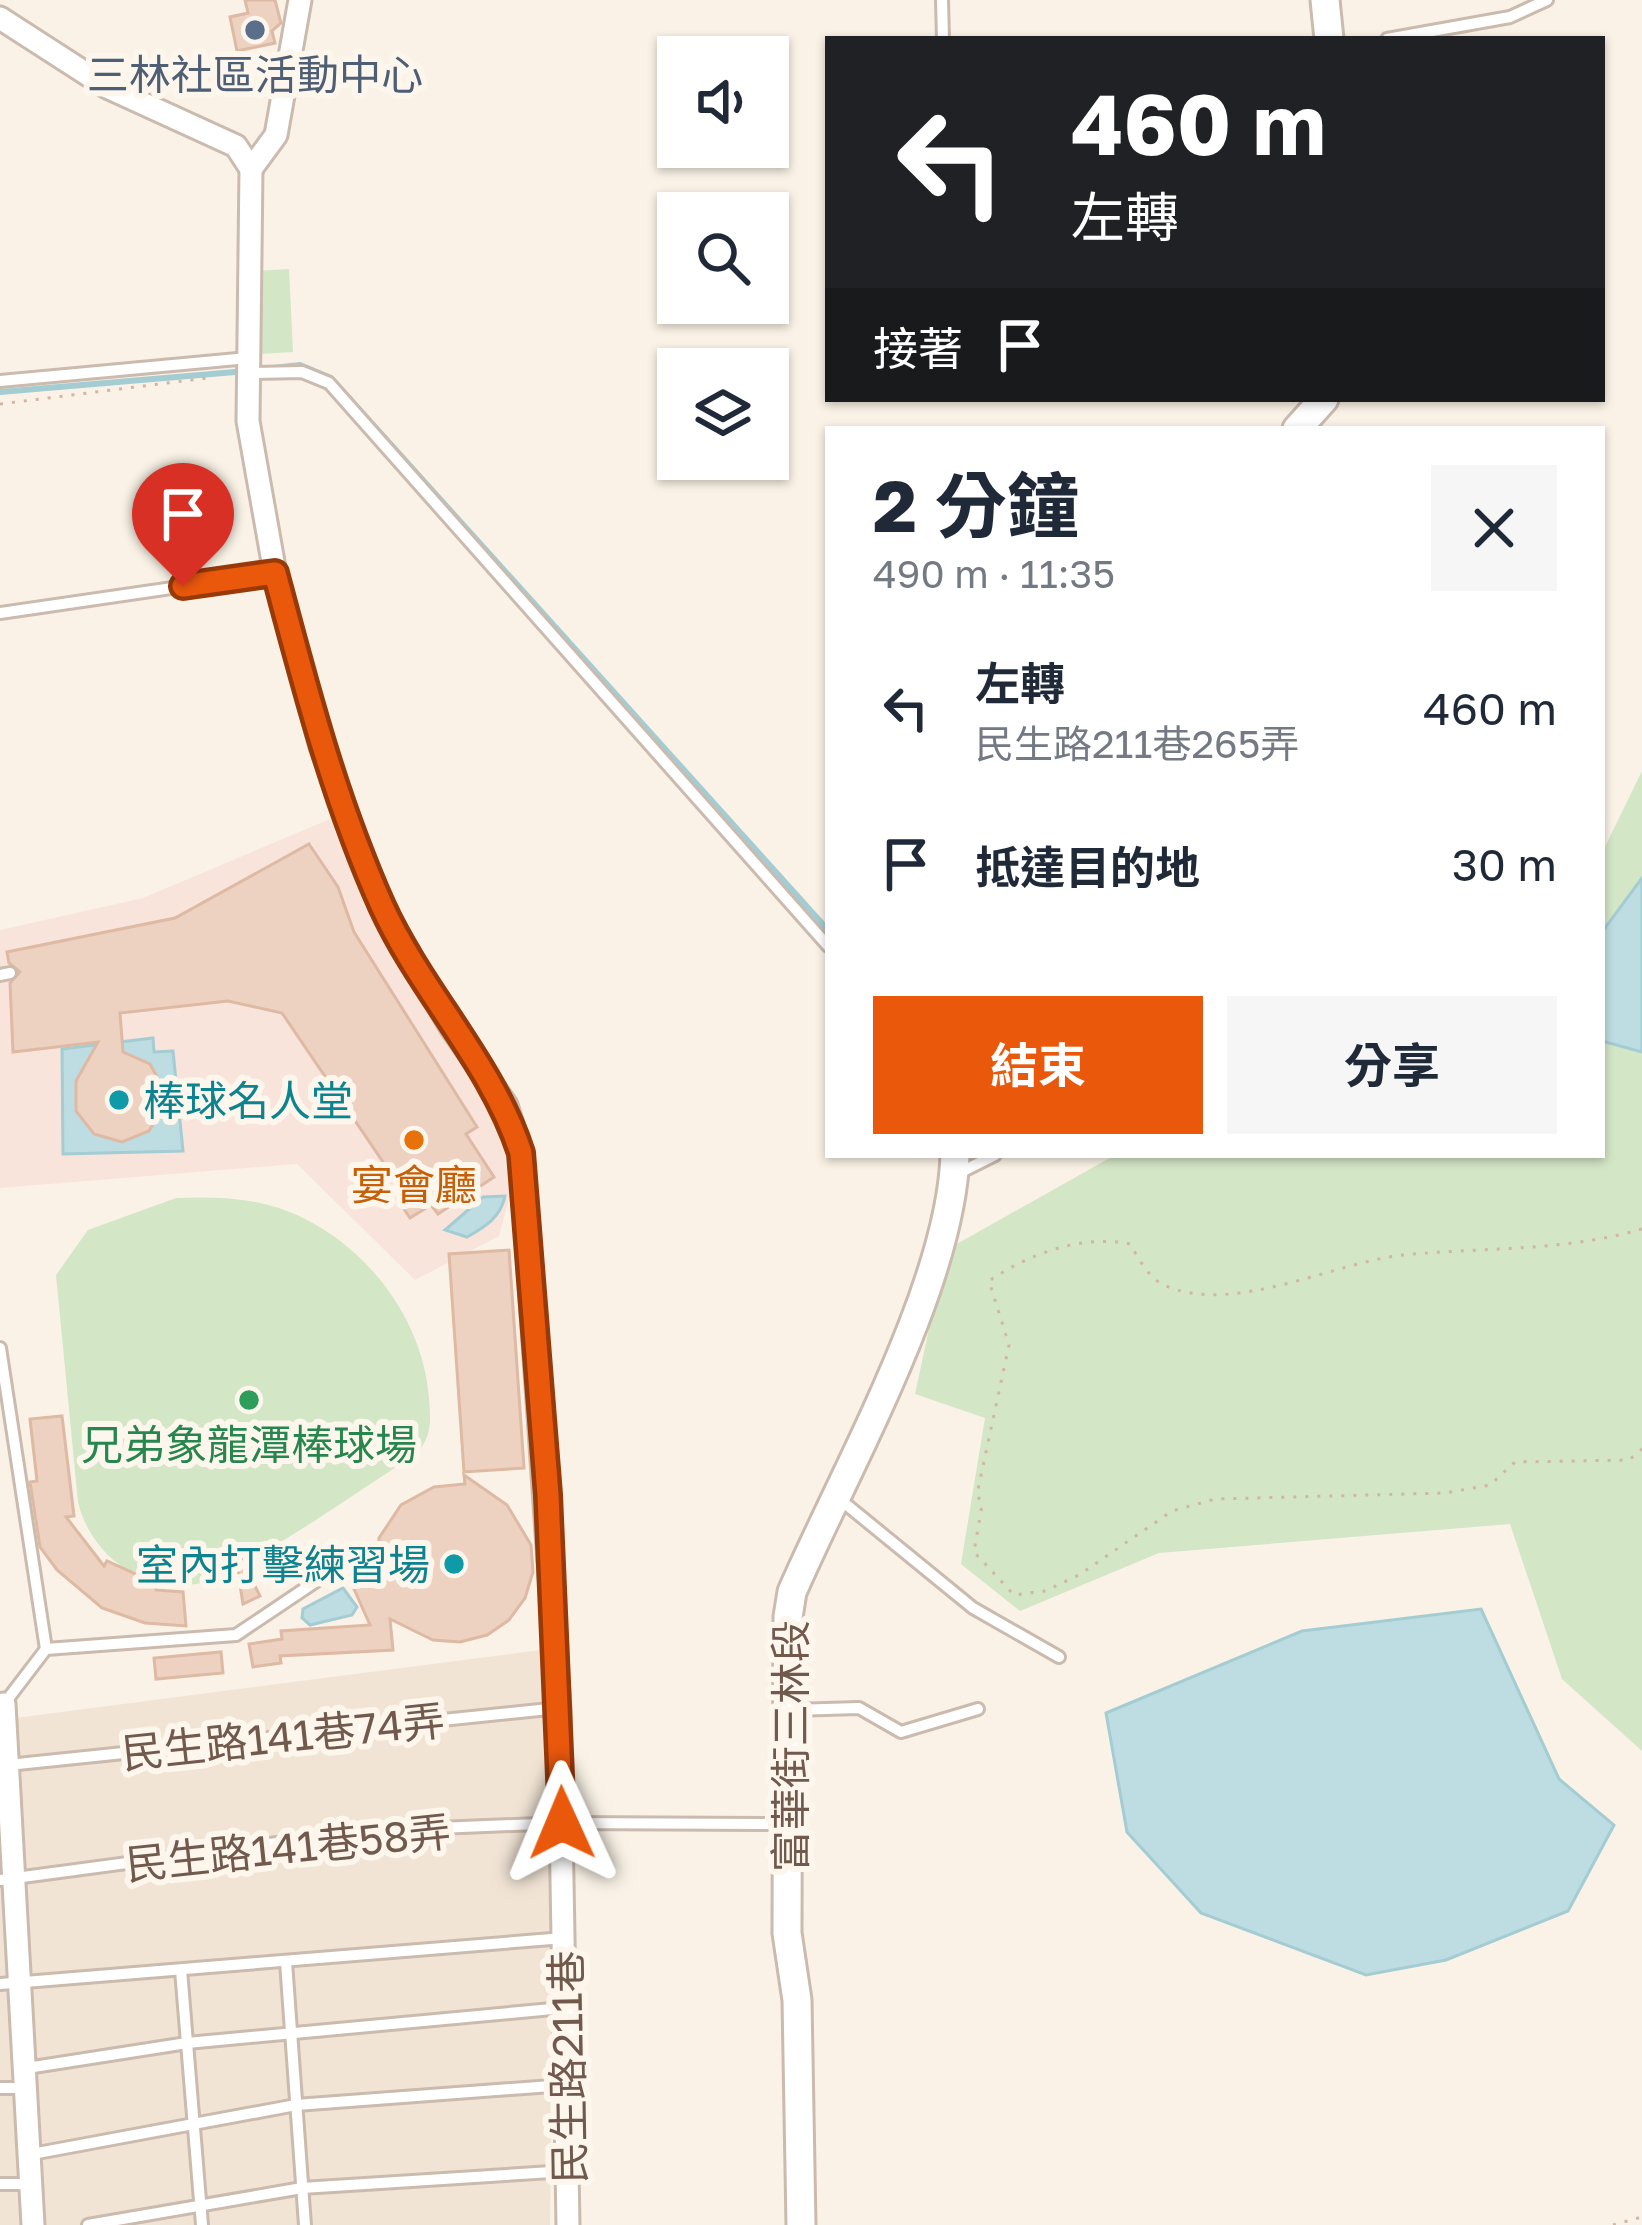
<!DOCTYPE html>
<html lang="zh-TW">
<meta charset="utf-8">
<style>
:root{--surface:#fff;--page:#f6f6f7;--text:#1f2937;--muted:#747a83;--accent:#ea580c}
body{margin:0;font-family:"Golos Text","Noto Sans TC",sans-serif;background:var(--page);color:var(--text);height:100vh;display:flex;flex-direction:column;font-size:45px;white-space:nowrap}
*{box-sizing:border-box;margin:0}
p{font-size:39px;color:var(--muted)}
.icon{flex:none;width:66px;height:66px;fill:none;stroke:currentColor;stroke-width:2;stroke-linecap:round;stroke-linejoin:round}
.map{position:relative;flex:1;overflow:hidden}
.panel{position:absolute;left:825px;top:426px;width:780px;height:732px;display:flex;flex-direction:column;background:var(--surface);border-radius:0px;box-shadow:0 3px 9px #0004}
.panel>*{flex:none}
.top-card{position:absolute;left:825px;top:36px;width:780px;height:366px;border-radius:0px;box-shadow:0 3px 9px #0004;background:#202124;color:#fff;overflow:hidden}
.tools{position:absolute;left:657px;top:36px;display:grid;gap:24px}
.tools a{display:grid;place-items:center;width:132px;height:132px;border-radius:0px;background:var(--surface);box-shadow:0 3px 9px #0004;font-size:60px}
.pin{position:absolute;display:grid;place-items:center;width:102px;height:102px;color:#fff;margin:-123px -51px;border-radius:50% 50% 50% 0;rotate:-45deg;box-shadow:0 0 12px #0007}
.pin .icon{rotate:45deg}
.me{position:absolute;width:132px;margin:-66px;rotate:359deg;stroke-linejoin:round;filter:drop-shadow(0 0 9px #0008)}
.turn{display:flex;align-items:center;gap:42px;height:252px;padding:0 48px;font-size:54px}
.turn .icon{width:156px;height:156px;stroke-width:2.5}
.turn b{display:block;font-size:84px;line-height:102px}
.then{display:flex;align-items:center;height:114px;padding:0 48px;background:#0003;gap:24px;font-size:45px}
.round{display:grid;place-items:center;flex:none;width:126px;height:126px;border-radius:0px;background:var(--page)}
.headline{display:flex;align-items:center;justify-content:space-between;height:204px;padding:0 48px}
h1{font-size:72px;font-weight:700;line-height:90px}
.cta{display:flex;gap:24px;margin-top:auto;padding:24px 48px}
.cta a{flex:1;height:138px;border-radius:0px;background:var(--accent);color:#fff;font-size:48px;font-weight:700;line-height:138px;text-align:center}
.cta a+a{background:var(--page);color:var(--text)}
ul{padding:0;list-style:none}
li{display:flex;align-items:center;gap:36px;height:156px;padding:0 48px}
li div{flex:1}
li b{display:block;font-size:45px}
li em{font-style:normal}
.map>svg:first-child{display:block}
</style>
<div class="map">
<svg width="1642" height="2225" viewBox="0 0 1642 2225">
<rect width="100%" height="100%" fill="#faf2e6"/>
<polygon fill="#f1e4d5" points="556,1648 550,2225 0,2225 0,1720"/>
<polygon fill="#f9e4db" points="330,819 394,960 498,1113 513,1184 499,1236 415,1280 297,1164 0,1188 0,930 143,898"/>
<g fill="#d3e6c6">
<polygon points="289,269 293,352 260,354 257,271"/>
<polygon points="1642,771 1642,1751 1562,1679 1510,1524 1159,1553 1020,1611 961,1564 985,1418 915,1394 946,1250 1115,1155 1602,1155 1602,853"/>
<path d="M176,1198C220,1196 263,1198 303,1218C371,1251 424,1323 429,1399C431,1424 432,1440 412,1457C368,1484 238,1577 196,1584C140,1593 90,1553 78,1502L56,1275L88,1230Z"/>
</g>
<g fill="#bddde2" stroke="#a4ccd3" stroke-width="3">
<polygon points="1642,878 1642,1052 1602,1041 1602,932"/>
<polygon points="153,1038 154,1052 173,1051 183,1151 63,1154 62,1049"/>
<path d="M505,1196C501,1217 485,1227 467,1237L445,1230L483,1197Z"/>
<polygon points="343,1588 357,1607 352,1615 310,1625 302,1618 303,1609"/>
<polygon points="1481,1609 1559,1779 1614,1825 1568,1911 1446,1960 1366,1975 1201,1913 1127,1832 1106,1713 1302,1631"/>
</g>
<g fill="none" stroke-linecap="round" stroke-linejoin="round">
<g stroke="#a4ccd3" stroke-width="6">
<polyline points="273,368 300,365 331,378 828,930"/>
<polyline points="0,392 235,372"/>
</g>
</g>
<g fill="#edd2c1" stroke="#deb9a3" stroke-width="3">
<polygon points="245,0 275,0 281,23 272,31 275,43 237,51 230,17 248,13"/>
<polygon points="309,844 338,887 354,932 477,1127 466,1134 494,1177 438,1214 431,1205 410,1218 398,1200 406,1196 282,1013 228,1001 120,1013 123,1052 150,1064 164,1090 164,1105 149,1131 122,1142 94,1134 76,1111 76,1081 98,1042 13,1052 10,983 20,972 9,963 7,952 175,918"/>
<polygon points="509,1250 524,1468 464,1472 449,1254"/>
<polygon points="62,1416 74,1516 66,1517 104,1566 107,1561 157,1584 156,1590 183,1592 186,1626 145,1623 102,1608 57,1570 40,1547 30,1482 37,1481 30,1419"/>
<polygon points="464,1475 507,1505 531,1545 533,1572 525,1598 509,1620 487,1635 460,1642 433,1640 390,1619 393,1650 280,1656 281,1663 253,1667 249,1644 282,1639 281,1631 370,1625 350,1580 376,1576 379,1538 401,1505 434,1487 465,1484"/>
<polygon points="238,1552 260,1596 243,1604 235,1553"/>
<polygon points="221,1652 223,1673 156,1679 154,1658"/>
</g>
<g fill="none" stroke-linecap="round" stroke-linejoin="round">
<defs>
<g id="service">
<polyline points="942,0 943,39"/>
<polyline points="1387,39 1510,17 1547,0"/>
<polyline points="248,373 302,372 329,383 828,946"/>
<polyline points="0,381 248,358"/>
<polyline points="0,613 275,573"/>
<polyline points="0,975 10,973"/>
<polyline points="957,1174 995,1155"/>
<polyline points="0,1348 46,1649"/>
<polyline points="837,1497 973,1608 1059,1657"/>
<polyline points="4,1704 46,1649 236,1635 361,1551"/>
<polyline points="792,1710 859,1708 901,1732 978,1709"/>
<polyline points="8,1765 559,1708"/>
<polyline points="0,1880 366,1831 561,1823 785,1824"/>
<polyline points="286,1962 305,2225"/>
<polyline points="181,1970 202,2225"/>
<polyline points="0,1984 564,1938"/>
<polyline points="27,2068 187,2043 563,2008"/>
<polyline points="0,2088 27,2088"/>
<polyline points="32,2154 296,2105 565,2085"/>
<polyline points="0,2184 33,2184"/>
<polyline points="88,2225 302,2188 567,2171"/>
</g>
<g id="minor">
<polyline points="0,18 107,87 236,146 251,169"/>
<polyline points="251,169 248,421 275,573 321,747 383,908 451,1027 506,1105 521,1153 559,1708 568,2225"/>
<polyline points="251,169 276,135 300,0"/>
<polyline points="4,1704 33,2225"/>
</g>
<g id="tertiary">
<polyline points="1325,0 1329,39"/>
<polyline points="1297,429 1324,399"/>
<path d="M801,2225L797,2000L787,1933L788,1617L792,1592C845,1470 951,1285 955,1155"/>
</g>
</defs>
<use href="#service" stroke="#cbbaae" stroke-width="16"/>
<use href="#minor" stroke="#cbbaae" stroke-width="27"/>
<use href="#tertiary" stroke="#cbbaae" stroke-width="33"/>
<g stroke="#d2b5a4" stroke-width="3" stroke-dasharray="3 9" stroke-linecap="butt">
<polyline points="0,404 207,378"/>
<path d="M1642,1229C1562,1252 1484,1247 1403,1255C1332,1263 1235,1315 1166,1286C1149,1279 1139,1259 1130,1244C1083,1234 1028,1254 989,1281L1009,1345L977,1494L982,1505L974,1552L1014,1595L1045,1591L1079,1575L1172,1511L1215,1499L1445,1493L1490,1485L1515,1462L1629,1460L1642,1449"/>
<polyline points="1613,2225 1642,2217"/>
</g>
<use href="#service" stroke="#fff" stroke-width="10"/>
<use href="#minor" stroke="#fff" stroke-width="21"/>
<use href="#tertiary" stroke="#fff" stroke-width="27"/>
</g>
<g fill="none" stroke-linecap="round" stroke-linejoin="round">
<defs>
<path id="route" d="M183,586L275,573C305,686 334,799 382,906C421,992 492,1063 521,1153L548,1495L562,1823"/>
</defs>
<use href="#route" stroke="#983908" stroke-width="30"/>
<use href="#route" stroke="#ea580c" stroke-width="21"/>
</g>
<circle fill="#5c6f8a" stroke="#fdf6ec" stroke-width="4.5" cx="255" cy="30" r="12"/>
<g fill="#0f9aa8" stroke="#fdf6ec" stroke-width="4.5">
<circle cx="119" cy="1100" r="12"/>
<circle cx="454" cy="1564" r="12"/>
</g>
<circle fill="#e8710a" stroke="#fdf6ec" stroke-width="4.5" cx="414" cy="1140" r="12"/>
<circle fill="#2e9e5b" stroke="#fdf6ec" stroke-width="4.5" cx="249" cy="1400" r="12"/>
<g text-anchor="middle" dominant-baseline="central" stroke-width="12" stroke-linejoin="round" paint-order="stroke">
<g font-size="42" fill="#4e5e75" stroke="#fdf6ec">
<text x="255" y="74">三林社區活動中心</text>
</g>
<g font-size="42" fill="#0d838f" stroke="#fdf6ec" text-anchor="start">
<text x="143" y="1100">棒球名人堂</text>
<text x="430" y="1564" text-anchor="end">室內打擊練習場</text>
</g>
<g font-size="42" fill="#c56008" stroke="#fdf6ec">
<text x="414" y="1184">宴會廳</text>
</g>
<g font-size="42" fill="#27864d" stroke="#fdf6ec">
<text x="249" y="1444">兄弟象龍潭棒球場</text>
</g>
<g font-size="42" fill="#715a4d" stroke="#fdf6ec">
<text transform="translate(283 1736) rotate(-6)">民生路141巷74弄</text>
<text transform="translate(790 1746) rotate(-90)">富華街三林段</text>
<text transform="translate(288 1847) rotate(-6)">民生路141巷58弄</text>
<text transform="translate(567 2067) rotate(-91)">民生路211巷</text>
</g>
</g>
</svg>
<div class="tools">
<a><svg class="icon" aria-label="sound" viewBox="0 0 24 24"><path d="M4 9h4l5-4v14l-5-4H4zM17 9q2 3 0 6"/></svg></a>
<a><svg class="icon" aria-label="search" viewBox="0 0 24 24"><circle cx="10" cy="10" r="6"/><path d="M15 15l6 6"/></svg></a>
<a><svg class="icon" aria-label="layers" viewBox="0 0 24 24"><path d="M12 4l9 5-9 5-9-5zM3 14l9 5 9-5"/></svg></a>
</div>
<div class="pin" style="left:183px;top:586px;background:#d93025"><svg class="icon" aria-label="arrive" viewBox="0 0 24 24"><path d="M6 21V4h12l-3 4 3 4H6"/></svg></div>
<svg class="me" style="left:562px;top:1823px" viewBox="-20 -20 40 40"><path d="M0-17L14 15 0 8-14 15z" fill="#ea580c" stroke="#fff" stroke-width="4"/></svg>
<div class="top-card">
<div class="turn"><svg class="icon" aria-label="left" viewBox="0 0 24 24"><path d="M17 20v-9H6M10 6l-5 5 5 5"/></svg><div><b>460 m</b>左轉</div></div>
<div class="then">接著<svg class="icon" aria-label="arrive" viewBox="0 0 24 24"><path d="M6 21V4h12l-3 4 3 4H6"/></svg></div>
</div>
<section class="panel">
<div class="headline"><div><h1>2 分鐘</h1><p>490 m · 11:35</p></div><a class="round"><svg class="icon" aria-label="close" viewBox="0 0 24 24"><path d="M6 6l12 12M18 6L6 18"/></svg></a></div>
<ul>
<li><svg class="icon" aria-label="left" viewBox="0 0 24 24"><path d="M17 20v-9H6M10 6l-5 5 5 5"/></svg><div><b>左轉</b><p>民生路211巷265弄</p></div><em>460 m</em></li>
<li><svg class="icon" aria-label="arrive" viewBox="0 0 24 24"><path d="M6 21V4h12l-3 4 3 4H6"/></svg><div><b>抵達目的地</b></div><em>30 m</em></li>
</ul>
<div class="cta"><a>結束</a><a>分享</a></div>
</section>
</div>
